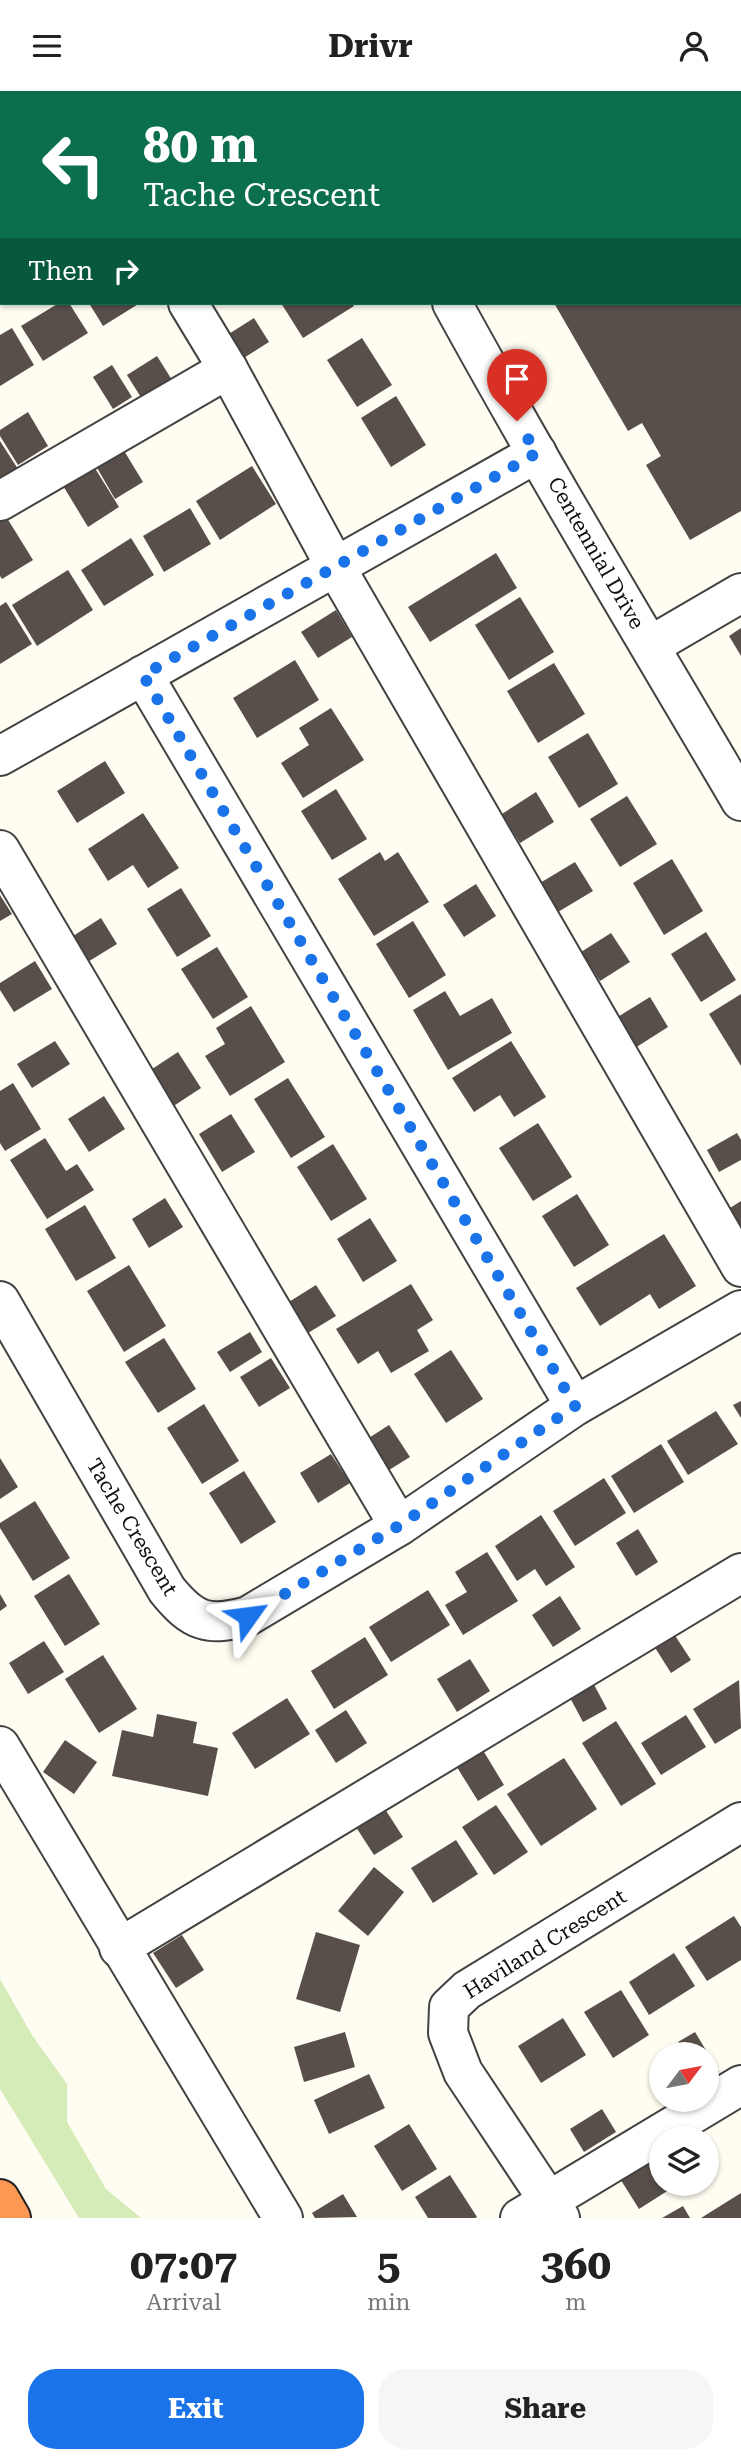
<!DOCTYPE html>
<style>
:root{--surface:#fff;--page:#f6f6f6;--text:#222;--muted:#767676;--accent:#1a73e8}
body{margin:0;font-family:"Roboto Serif",serif;background:var(--page);color:var(--text);height:100vh;display:flex;flex-direction:column;font-size:26px;white-space:nowrap}
*{box-sizing:border-box;margin:0}
p{font-size:23px;color:var(--muted)}
.icon{flex:none;width:38px;height:38px;fill:none;stroke:currentColor;stroke-width:2;stroke-linecap:round;stroke-linejoin:round}
.map{position:relative;height:2127px;overflow:hidden}
.sheet{display:flex;flex-direction:column;background:var(--surface);flex:1}
.sheet>*{flex:none}
.hud{position:absolute;left:0px;top:0px;width:742px;height:214px;box-shadow:0 2px 5px #0004;background:#0b6e4f;color:#fff;overflow:hidden}
.needle{width:46px;rotate:58deg}
.buttons{position:absolute;left:649px;top:1951px;display:grid;gap:14px}
.buttons a{display:grid;place-items:center;width:70px;height:70px;border-radius:50%;background:var(--surface);box-shadow:0 2px 5px #0004;font-size:35px}
.pin{position:absolute;display:grid;place-items:center;width:60px;height:60px;color:#fff;margin:-72px -30px;border-radius:50% 50% 50% 0;rotate:-45deg;box-shadow:0 0 7px #0007}
.pin .icon{rotate:45deg}
.me{position:absolute;width:77px;margin:-38px;rotate:59deg;stroke-linejoin:round;filter:drop-shadow(0 0 5px #0008)}
.turn{display:flex;align-items:center;gap:24px;height:147px;padding:0 28px;font-size:32px}
.turn .icon{width:91px;height:91px;stroke-width:2.5}
.turn b{display:block;font-size:49px;line-height:60px}
.then{display:flex;align-items:center;height:66px;padding:0 28px;background:#0003;gap:14px;font-size:26px}
.eta{display:flex;justify-content:space-evenly;align-items:center;height:119px;text-align:center}
.eta b{font-size:42px;font-weight:700;line-height:49px}
.action{display:flex;gap:14px;margin-top:auto;padding:14px 28px}
.action a{flex:1;height:80px;border-radius:28px;background:var(--accent);color:#fff;font-size:28px;font-weight:700;line-height:80px;text-align:center}
.action a+a{background:var(--page);color:var(--text)}
header{display:flex;justify-content:space-between;align-items:center;height:91px;padding:0 28px;background:var(--surface);font-size:32px;font-weight:700}
.map>svg:first-child{display:block}
</style>
<header><svg class="icon" aria-label="menu" viewBox="0 0 24 24"><path d="M4 6h16M4 12h16M4 18h16"/></svg>Drivr<svg class="icon" aria-label="person" viewBox="0 0 24 24"><circle cx="12" cy="8" r="4"/><path d="M4 21q1-7 8-7t8 7"/></svg></header>
<div class="map">
<svg width="741" height="2127" viewBox="0 0 741 2127">
<rect width="100%" height="100%" fill="#fffcf1"/>
<polygon fill="#d5ecb8" points="0,1888 32,1944 67,1993 67,2031 106,2098 141,2127 79,2127 0,1998"/>
<g fill="#584f4a">
<polygon points="59,212 69,212 88,242 43,270 21,235"/>
<polygon points="89,212 140,212 103,235"/>
<polygon points="281,212 352,212 354,215 303,247"/>
<polygon points="554,212 741,212 741,420 690,449 646,374 661,365 642,332 628,340"/>
<polygon points="254,227 269,251 239,270 224,246"/>
<polygon points="12,237 34,274 0,295 0,244"/>
<polygon points="362,247 392,294 357,316 327,269"/>
<polygon points="157,265 172,289 142,308 127,284"/>
<polygon points="112,274 132,306 113,318 93,286"/>
<polygon points="396,305 426,354 391,376 361,327"/>
<polygon points="28,321 48,355 18,374 0,345 0,339"/>
<polygon points="0,350 18,378 0,389"/>
<polygon points="123,358 143,391 115,408 96,375"/>
<polygon points="93,374 119,416 88,436 62,393"/>
<polygon points="252,375 276,413 220,449 196,410"/>
<polygon points="190,417 211,453 164,481 143,445"/>
<polygon points="7,427 33,469 2,488 0,485 0,431"/>
<polygon points="131,447 154,484 104,515 81,479"/>
<polygon points="496,462 517,497 430,551 408,516"/>
<polygon points="68,479 93,519 37,555 12,514"/>
<polygon points="520,506 554,561 509,589 475,534"/>
<polygon points="6,511 32,553 0,573 0,515"/>
<polygon points="336,519 352,546 318,567 301,541"/>
<polygon points="741,537 741,565 729,545"/>
<polygon points="295,569 319,609 257,647 233,607"/>
<polygon points="554,572 585,623 538,652 507,600"/>
<polygon points="331,617 364,669 303,707 281,672 309,654 299,637"/>
<polygon points="588,642 618,693 579,717 548,666"/>
<polygon points="105,670 125,702 77,732 57,700"/>
<polygon points="336,698 367,748 332,769 301,720"/>
<polygon points="536,701 554,731 520,752 502,723"/>
<polygon points="627,705 657,753 620,776 590,728"/>
<polygon points="143,722 179,777 148,797 133,774 108,790 88,758"/>
<polygon points="380,761 385,770 398,761 429,811 374,845 338,788"/>
<polygon points="672,768 703,820 664,844 633,792"/>
<polygon points="575,771 593,800 558,821 540,792"/>
<polygon points="476,793 496,825 464,846 443,814"/>
<polygon points="181,797 211,845 177,866 147,818"/>
<polygon points="0,804 12,823 0,830"/>
<polygon points="101,827 117,853 86,872 70,847"/>
<polygon points="413,830 446,884 409,907 376,853"/>
<polygon points="706,841 736,889 701,911 671,863"/>
<polygon points="611,842 630,871 600,890 581,861"/>
<polygon points="217,856 248,906 213,928 181,878"/>
<polygon points="35,870 52,898 14,921 0,899 0,892"/>
<polygon points="445,900 460,925 492,907 512,942 448,979 413,919"/>
<polygon points="741,903 741,975 709,923"/>
<polygon points="650,906 668,936 635,957 616,927"/>
<polygon points="251,915 285,971 230,1005 205,965 225,953 216,937"/>
<polygon points="55,950 70,973 32,997 17,973"/>
<polygon points="511,950 546,1006 514,1026 500,1004 474,1021 452,987"/>
<polygon points="178,961 201,997 169,1018 146,982"/>
<polygon points="288,987 325,1046 291,1067 254,1008"/>
<polygon points="13,992 41,1038 5,1060 0,1052 0,1000"/>
<polygon points="104,1005 125,1038 89,1061 68,1028"/>
<polygon points="231,1023 255,1061 222,1081 199,1043"/>
<polygon points="538,1032 572,1086 533,1110 499,1057"/>
<polygon points="737,1042 741,1049 741,1069 719,1081 707,1059"/>
<polygon points="45,1047 66,1080 77,1073 94,1099 47,1128 10,1069"/>
<polygon points="333,1053 367,1108 331,1130 297,1076"/>
<polygon points="577,1103 609,1154 574,1176 542,1125"/>
<polygon points="165,1107 183,1136 149,1157 132,1128"/>
<polygon points="741,1110 741,1135 730,1117"/>
<polygon points="85,1114 116,1167 76,1190 45,1138"/>
<polygon points="370,1127 397,1170 363,1191 337,1148"/>
<polygon points="664,1143 696,1195 659,1218 650,1203 600,1235 576,1197"/>
<polygon points="129,1174 166,1235 124,1261 87,1200"/>
<polygon points="411,1193 433,1229 417,1239 429,1260 391,1282 378,1260 358,1273 336,1238"/>
<polygon points="316,1194 336,1225 303,1245 284,1214"/>
<polygon points="250,1241 262,1261 230,1281 217,1261"/>
<polygon points="164,1247 196,1298 158,1322 125,1271"/>
<polygon points="451,1259 483,1308 446,1332 414,1283"/>
<polygon points="271,1267 290,1297 259,1316 240,1286"/>
<polygon points="741,1310 741,1327 733,1314"/>
<polygon points="204,1313 239,1370 202,1393 167,1337"/>
<polygon points="716,1320 738,1353 688,1384 667,1350"/>
<polygon points="389,1334 410,1366 381,1384 361,1352"/>
<polygon points="661,1353 684,1391 634,1422 611,1385"/>
<polygon points="331,1363 350,1392 318,1412 300,1382"/>
<polygon points="0,1367 18,1396 0,1408"/>
<polygon points="244,1380 276,1431 241,1453 209,1402"/>
<polygon points="604,1387 626,1422 575,1455 553,1420"/>
<polygon points="35,1410 70,1467 33,1490 0,1437 0,1432"/>
<polygon points="541,1424 575,1476 546,1495 535,1478 517,1490 495,1455"/>
<polygon points="638,1438 658,1471 636,1485 616,1452"/>
<polygon points="487,1461 518,1510 463,1544 445,1514 467,1501 455,1481"/>
<polygon points="69,1483 100,1533 65,1555 34,1505"/>
<polygon points="428,1499 450,1534 391,1571 369,1536"/>
<polygon points="0,1503 7,1515 0,1520"/>
<polygon points="560,1505 581,1538 553,1556 532,1524"/>
<polygon points="674,1543 691,1569 671,1582 654,1555"/>
<polygon points="365,1546 388,1584 334,1618 311,1580"/>
<polygon points="44,1550 64,1581 28,1603 9,1572"/>
<polygon points="103,1564 137,1618 99,1642 65,1588"/>
<polygon points="470,1568 490,1600 457,1621 437,1588"/>
<polygon points="591,1588 607,1618 583,1631 567,1601"/>
<polygon points="739,1589 741,1637 715,1653 693,1618"/>
<polygon points="287,1607 310,1643 255,1678 232,1642"/>
<polygon points="346,1619 367,1652 336,1672 315,1639"/>
<polygon points="157,1623 197,1631 193,1652 218,1657 208,1705 112,1685 122,1639 153,1646"/>
<polygon points="686,1624 706,1656 661,1684 641,1652"/>
<polygon points="616,1630 656,1693 621,1715 582,1652"/>
<polygon points="65,1649 97,1671 74,1703 43,1681"/>
<polygon points="481,1656 504,1694 478,1710 455,1673"/>
<polygon points="564,1667 597,1718 541,1755 507,1703"/>
<polygon points="496,1714 528,1761 494,1784 462,1736"/>
<polygon points="383,1715 403,1746 374,1764 354,1733"/>
<polygon points="456,1749 478,1783 433,1812 411,1777"/>
<polygon points="374,1776 404,1801 368,1845 338,1820"/>
<polygon points="734,1825 741,1836 741,1869 707,1890 685,1856"/>
<polygon points="316,1841 360,1854 340,1921 296,1908"/>
<polygon points="182,1844 204,1879 176,1897 153,1862"/>
<polygon points="674,1862 695,1895 649,1924 629,1891"/>
<polygon points="621,1899 649,1944 613,1967 584,1921"/>
<polygon points="563,1927 586,1964 541,1992 518,1955"/>
<polygon points="345,1941 355,1976 304,1991 294,1956"/>
<polygon points="695,1941 719,1981 707,1989 707,1964 685,1964 678,1951"/>
<polygon points="369,1983 385,2017 329,2043 314,2009"/>
<polygon points="602,2018 616,2041 584,2061 570,2038"/>
<polygon points="409,2033 437,2078 402,2100 374,2055"/>
<polygon points="652,2064 662,2080 662,2093 670,2093 672,2097 639,2118 619,2086"/>
<polygon points="450,2084 477,2126 475,2127 428,2127 415,2106"/>
<polygon points="741,2102 741,2127 701,2127"/>
<polygon points="343,2103 357,2126 315,2127 312,2122"/>
<polygon points="683,2115 690,2127 662,2127"/>
</g>
<g fill="none" stroke-linecap="round" stroke-linejoin="round">
<defs>
<g id="minor">
<polyline points="60,0 61,2"/>
<polyline points="334,0 335,2"/>
<polyline points="270,2 273,0"/>
<polyline points="0,154 2,153"/>
<polyline points="188,212 228,278 335,475 741,1176"/>
<path d="M452,212C544,380 644,545 741,710"/>
<polyline points="0,410 228,278"/>
<polyline points="650,555 741,502"/>
<polyline points="143,584 575,1315"/>
<polyline points="0,665 537,362"/>
<polyline points="0,759 399,1435"/>
<path d="M0,1210L167,1499C193,1531 208,1536 248,1525L399,1435L575,1315L741,1219"/>
<polyline points="0,1655 283,2127"/>
<polyline points="119,1857 741,1482"/>
<polyline points="520,2127 741,1994"/>
<polyline points="560,2127 463,1981 448,1942 449,1916 467,1899 741,1731"/>
</g>
<polyline id="highway" points="0,2108 11,2127"/>
</defs>
<use href="#minor" stroke="#424242" stroke-width="42"/>
<use href="#highway" stroke="#202020" stroke-width="42"/>
<g stroke="#313131" stroke-width="4.5" stroke-dasharray="7 3.5" stroke-linecap="butt">
<polyline points="520,0 521,2"/>
<polyline points="608,2 611,0"/>
</g>
<use href="#minor" stroke="#fff" stroke-width="38"/>
<use href="#highway" stroke="#fc9852" stroke-width="38"/>
</g>
<g fill="none" stroke-linecap="round" stroke-linejoin="round">
<polyline stroke="#1a73e8" stroke-width="12" stroke-dasharray="0 21.6" points="248,1525 400,1434 575,1315 143,584 537,362 517,330"/>
</g>
<g text-anchor="middle" dominant-baseline="central" stroke-width="7" stroke-linejoin="round" paint-order="stroke">
<g font-size="21" fill="#0f0f0f" stroke="#fff">
<text transform="translate(596 462) rotate(60)">Centennial Drive</text>
<text transform="translate(132 1436) rotate(59)">Tache Crescent</text>
<text transform="translate(545 1853) rotate(-32)">Haviland Crescent</text>
</g>
</g>
</svg>
<div class="buttons">
<a><svg class="needle" viewBox="-14 -14 28 28"><path d="M0-13l5 13h-10z" fill="#e53935"/><path d="M0 13l5-13h-10z" fill="#767676"/></svg></a>
<a><svg class="icon" aria-label="layers" viewBox="0 0 24 24"><path d="M12 4l9 5-9 5-9-5zM3 14l9 5 9-5"/></svg></a>
</div>
<div class="pin" style="left:517px;top:330px;background:#d93025"><svg class="icon" aria-label="arrive" viewBox="0 0 24 24"><path d="M6 21V4h12l-3 4 3 4H6"/></svg></div>
<svg class="me" style="left:248px;top:1525px" viewBox="-20 -20 40 40"><path d="M0-17L14 15 0 8-14 15z" fill="#1a73e8" stroke="#fff" stroke-width="4"/></svg>
<div class="hud">
<div class="turn"><svg class="icon" aria-label="left" viewBox="0 0 24 24"><path d="M17 20v-9H6M10 6l-5 5 5 5"/></svg><div><b>80 m</b>Tache Crescent</div></div>
<div class="then">Then<svg class="icon" aria-label="right" viewBox="0 0 24 24"><path d="M7 20v-9h11M14 6l5 5-5 5"/></svg></div>
</div>
</div>
<section class="sheet">
<div class="eta">
<div><b>07:07</b><p>Arrival</p></div>
<div><b>5</b><p>min</p></div>
<div><b>360</b><p>m</p></div>
</div>
<div class="action"><a>Exit</a><a>Share</a></div>
</section>
